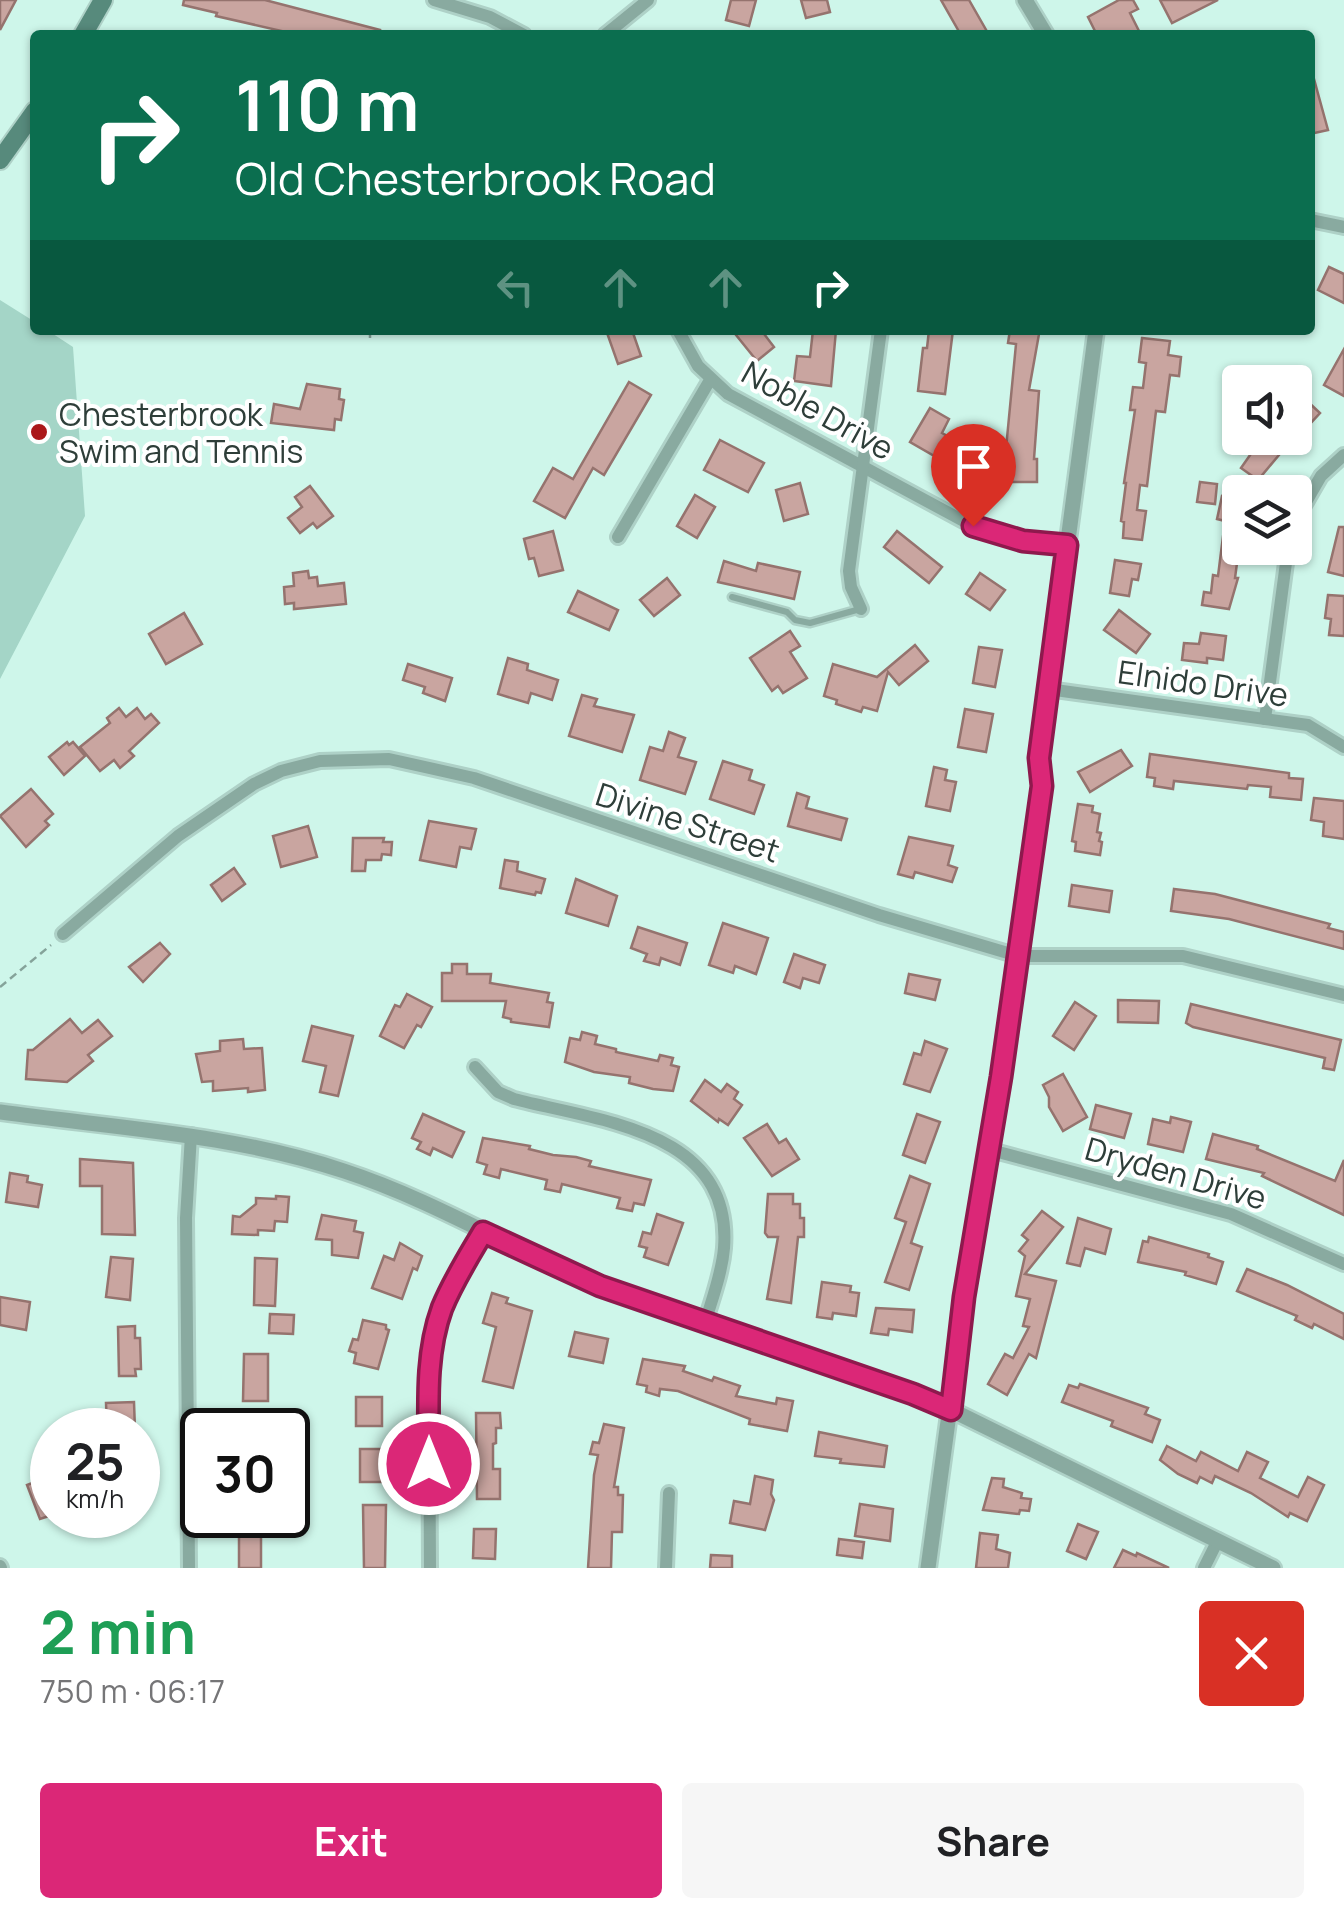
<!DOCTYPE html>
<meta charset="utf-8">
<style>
:root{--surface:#fff;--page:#f6f6f6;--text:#202124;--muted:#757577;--accent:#db2777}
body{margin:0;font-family:Manrope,sans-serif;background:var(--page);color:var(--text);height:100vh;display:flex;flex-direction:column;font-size:38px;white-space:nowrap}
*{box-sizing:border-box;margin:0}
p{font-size:32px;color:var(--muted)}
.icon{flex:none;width:55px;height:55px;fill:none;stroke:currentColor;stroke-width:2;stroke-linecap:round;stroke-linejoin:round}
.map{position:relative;height:1568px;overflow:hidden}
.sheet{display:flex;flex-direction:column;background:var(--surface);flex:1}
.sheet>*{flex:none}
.hud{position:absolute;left:30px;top:30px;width:1285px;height:305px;border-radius:10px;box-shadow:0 2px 8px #0004;background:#0b6e4f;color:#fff;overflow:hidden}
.fabs{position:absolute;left:1222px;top:365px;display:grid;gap:20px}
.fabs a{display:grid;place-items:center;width:90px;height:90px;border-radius:10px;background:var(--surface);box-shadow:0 2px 8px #0004;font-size:50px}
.speed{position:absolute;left:30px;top:1408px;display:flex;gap:20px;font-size:50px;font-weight:700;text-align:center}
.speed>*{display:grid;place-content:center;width:130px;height:130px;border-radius:50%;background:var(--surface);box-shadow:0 2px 8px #0004;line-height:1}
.speed small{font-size:25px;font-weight:400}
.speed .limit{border:5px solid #111;border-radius:15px;background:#fff;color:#111}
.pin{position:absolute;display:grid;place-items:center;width:85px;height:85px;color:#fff;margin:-102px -42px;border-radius:50% 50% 50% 0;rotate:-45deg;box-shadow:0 0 10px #0007}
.pin .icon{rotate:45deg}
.me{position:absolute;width:110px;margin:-55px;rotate:0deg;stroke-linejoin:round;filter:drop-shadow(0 0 8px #0008)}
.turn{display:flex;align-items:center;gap:35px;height:210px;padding:0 40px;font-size:45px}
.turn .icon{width:130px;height:130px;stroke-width:2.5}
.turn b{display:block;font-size:70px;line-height:85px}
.lanes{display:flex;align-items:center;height:95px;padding:0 40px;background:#0003;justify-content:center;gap:50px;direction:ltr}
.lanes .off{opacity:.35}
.round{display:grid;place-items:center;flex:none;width:105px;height:105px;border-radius:10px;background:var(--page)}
.headline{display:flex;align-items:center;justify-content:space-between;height:170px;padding:0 40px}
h1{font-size:60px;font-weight:700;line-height:75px;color:#1e9e55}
.cta{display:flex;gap:20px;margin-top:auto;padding:20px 40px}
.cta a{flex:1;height:115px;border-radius:10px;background:var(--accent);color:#fff;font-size:40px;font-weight:700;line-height:115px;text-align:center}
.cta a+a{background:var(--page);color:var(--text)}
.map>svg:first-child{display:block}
</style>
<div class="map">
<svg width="1344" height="1568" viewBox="0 0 1344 1568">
<rect width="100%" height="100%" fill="#cef6ea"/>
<polygon fill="#a4d5c7" points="0,300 35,322 35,330 47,330 73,347 85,516 0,679"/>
<g fill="#c9a5a0" stroke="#95736e" stroke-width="2.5">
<polygon points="0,0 16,0 0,30"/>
<polygon points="184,0 265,0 380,30 379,35 299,35 216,16 217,13 183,5"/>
<polygon points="731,0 756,0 749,26 726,20"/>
<polygon points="801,0 827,0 830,12 806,18"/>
<polygon points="941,0 969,0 989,35 961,35"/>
<polygon points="1119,0 1133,0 1138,9 1130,13 1141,35 1097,35 1088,17"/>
<polygon points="1160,0 1218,0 1172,23"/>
<polygon points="1314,79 1328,130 1310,134 1310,80"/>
<polygon points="1329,267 1344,274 1344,303 1318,290"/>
<polygon points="606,330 632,330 641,356 618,364"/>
<polygon points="732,330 761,330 774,347 757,361"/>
<polygon points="813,330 836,330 831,386 794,381 797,356 810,357"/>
<polygon points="929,330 953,330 945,394 918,391 923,348 927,348"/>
<polygon points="1010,330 1039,334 1029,390 1039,391 1034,459 1037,459 1037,482 983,482 983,458 1005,459 1016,344 1008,343"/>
<polygon points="1142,338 1170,341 1168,355 1181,357 1179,376 1170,375 1165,412 1156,411 1147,486 1140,485 1137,510 1146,511 1142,540 1123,538 1124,522 1121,521 1126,483 1124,483 1135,410 1130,410 1133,387 1143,388 1146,363 1139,362"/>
<polygon points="1344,349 1344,396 1324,385"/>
<polygon points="629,382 651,395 604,475 593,468 565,518 534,501 553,468 573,479"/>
<polygon points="307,384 340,389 339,399 344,400 341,420 335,419 334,430 271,423 274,404 300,409"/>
<polygon points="1305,399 1320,413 1295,440 1295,411"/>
<polygon points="930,408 949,419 942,433 962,444 950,465 910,442"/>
<polygon points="1262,438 1270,438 1284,449 1258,480 1241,468"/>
<polygon points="720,440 764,463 748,492 704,470"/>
<polygon points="1200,482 1217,484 1215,504 1197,502"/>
<polygon points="800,483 808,514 784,521 776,490"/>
<polygon points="310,486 333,516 317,528 313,523 300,533 288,518 302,507 295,497"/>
<polygon points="695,495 715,507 697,538 677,526"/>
<polygon points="1222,496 1240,500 1240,541 1235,578 1238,578 1229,609 1202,605 1204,592 1211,593 1213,575 1218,576 1225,521 1217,519"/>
<polygon points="1339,527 1344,527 1344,576 1328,572"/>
<polygon points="553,531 563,570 539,576 534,558 529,559 524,539"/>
<polygon points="897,531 942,567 929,583 884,547"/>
<polygon points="1115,560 1141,564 1138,580 1132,579 1129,596 1110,593"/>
<polygon points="724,561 756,571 758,563 800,572 794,599 718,582"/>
<polygon points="308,571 309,578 317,577 318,586 344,583 346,604 294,609 294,603 285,604 284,587 294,586 293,573"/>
<polygon points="980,573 1005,590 990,610 966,594"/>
<polygon points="667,578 680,595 654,616 640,600"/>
<polygon points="578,591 618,610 609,630 568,612"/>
<polygon points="1328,595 1344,596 1344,636 1329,635 1331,619 1325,618"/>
<polygon points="1119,610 1150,634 1136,653 1104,630"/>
<polygon points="184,613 202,644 166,664 149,634"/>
<polygon points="790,631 800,646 790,652 807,678 783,693 778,686 772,691 750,658"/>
<polygon points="1201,633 1226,636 1223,660 1207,658 1207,663 1182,660 1184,643 1199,644"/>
<polygon points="915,645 928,661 899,685 888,672 877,711 863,707 861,712 836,704 837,700 824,696 833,664 877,677"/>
<polygon points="979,647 1002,650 995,687 973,683"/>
<polygon points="508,658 528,664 527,670 558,680 552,700 531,693 528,703 498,694"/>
<polygon points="408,664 452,678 445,701 423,693 425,687 403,680"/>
<polygon points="582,695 597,699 594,706 634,715 622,752 569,736"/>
<polygon points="119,708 126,717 137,708 145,719 151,714 159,723 129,751 134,756 120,768 114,760 100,771 80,747 110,723 107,718"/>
<polygon points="965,709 993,714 986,752 958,747"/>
<polygon points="669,732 685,738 678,757 696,762 685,794 640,780 650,747 663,751"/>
<polygon points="67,742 69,745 73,742 85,756 64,775 49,757"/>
<polygon points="1121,750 1132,766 1090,792 1078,772"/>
<polygon points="1150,754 1289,773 1289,778 1303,779 1301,800 1270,797 1271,787 1248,785 1247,789 1174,781 1173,789 1154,786 1155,778 1147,777"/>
<polygon points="723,761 752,770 749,780 764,785 754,814 710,799"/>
<polygon points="934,767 947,770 945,780 956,782 950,811 926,806"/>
<polygon points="31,789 53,814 45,821 49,825 26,847 0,816"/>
<polygon points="797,793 809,797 806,808 847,819 841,840 788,826"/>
<polygon points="1314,798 1344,801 1344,839 1323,836 1324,822 1311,820"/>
<polygon points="1078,804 1093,806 1092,812 1100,814 1097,832 1101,833 1099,841 1102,842 1100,855 1075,851 1076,842 1072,841"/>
<polygon points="429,821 476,829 471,849 460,847 456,867 420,860"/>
<polygon points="308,826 317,857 281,867 273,836"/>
<polygon points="909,837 953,846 948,865 957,868 952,882 915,872 913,878 898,874"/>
<polygon points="353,838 384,838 383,842 392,842 391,855 382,854 381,860 366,860 365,871 352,871"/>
<polygon points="505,860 518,862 517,871 545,879 541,893 536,892 535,895 500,888"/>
<polygon points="234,868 245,884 222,901 211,885"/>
<polygon points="576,879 617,896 608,926 566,913"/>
<polygon points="1072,885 1112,891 1109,912 1069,906"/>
<polygon points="1174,889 1215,894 1330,924 1328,928 1344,932 1344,949 1229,919 1171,911"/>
<polygon points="723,923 768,938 756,974 735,966 733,973 709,965"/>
<polygon points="638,927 687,943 680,965 661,958 659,965 644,961 647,954 631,948"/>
<polygon points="160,943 170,954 143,982 129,967"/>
<polygon points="794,954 825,965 819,983 803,978 800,988 784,982"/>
<polygon points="452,964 467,964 467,974 491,974 490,983 549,993 547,1002 553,1003 549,1027 511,1022 511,1019 503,1017 506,1001 442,1001 442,973 452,973"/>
<polygon points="909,974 940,980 935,1000 905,993"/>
<polygon points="407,994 432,1007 421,1027 417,1025 404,1048 380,1036 395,1005 400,1007"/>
<polygon points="1118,1000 1159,1001 1158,1023 1118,1022"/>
<polygon points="1075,1002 1096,1016 1074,1050 1053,1036"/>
<polygon points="1191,1004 1341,1040 1334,1070 1323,1068 1325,1058 1193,1027 1186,1023"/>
<polygon points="70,1019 82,1033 98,1020 112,1036 88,1055 93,1061 67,1082 26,1079 28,1050 33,1050"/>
<polygon points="312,1026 353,1036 338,1096 320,1092 326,1066 303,1061"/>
<polygon points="582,1032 597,1036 595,1044 616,1049 616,1052 658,1061 660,1055 673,1058 671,1065 679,1067 673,1091 653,1089 629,1083 630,1077 594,1072 565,1062 570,1038 580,1040"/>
<polygon points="243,1039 244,1049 262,1048 265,1090 248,1092 248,1088 213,1091 213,1081 202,1082 196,1054 220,1051 220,1041"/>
<polygon points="925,1041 947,1049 930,1092 904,1084 914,1053 921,1055"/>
<polygon points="1063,1074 1087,1117 1063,1131 1049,1107 1049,1097 1043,1085"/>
<polygon points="705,1080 721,1092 727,1084 738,1092 734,1099 742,1105 728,1125 719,1119 718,1122 691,1101"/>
<polygon points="1096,1105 1131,1114 1124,1138 1090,1129"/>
<polygon points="423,1114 464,1132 452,1157 433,1148 430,1155 417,1149 421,1142 412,1138"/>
<polygon points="917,1114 940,1122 925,1163 903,1155"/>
<polygon points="1171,1117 1191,1122 1183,1152 1148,1144 1153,1119 1170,1123"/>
<polygon points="767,1124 779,1143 786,1139 799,1159 772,1176 744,1138"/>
<polygon points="1213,1134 1258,1146 1257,1149 1335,1181 1344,1160 1344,1215 1262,1176 1264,1173 1206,1159"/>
<polygon points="483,1138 530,1146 529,1149 553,1155 576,1157 591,1161 589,1166 651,1180 644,1205 634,1203 632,1211 617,1208 620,1198 562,1184 560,1192 545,1189 547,1180 501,1169 499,1178 484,1174 487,1165 477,1162"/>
<polygon points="80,1159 133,1163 135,1235 102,1234 102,1186 80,1186"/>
<polygon points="10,1173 28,1176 27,1182 42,1185 38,1207 6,1202"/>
<polygon points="910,1176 930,1184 911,1243 922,1247 909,1290 885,1282 906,1222 895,1218"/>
<polygon points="768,1194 793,1194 793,1204 800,1204 800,1218 804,1218 804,1237 798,1237 791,1303 767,1299 778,1237 768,1237 765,1233"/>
<polygon points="276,1196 289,1197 287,1222 275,1221 274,1231 258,1230 258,1235 232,1234 233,1216 240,1217 256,1204 256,1198 276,1199"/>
<polygon points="1042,1211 1063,1227 1025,1274 1056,1281 1036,1358 1029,1354 1007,1395 988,1384 1005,1354 1013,1358 1029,1327 1023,1326 1030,1299 1016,1296 1025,1256 1019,1251 1028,1240 1022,1235"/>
<polygon points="657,1214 683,1223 668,1265 644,1257 647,1248 639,1246 643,1232 651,1234"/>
<polygon points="322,1215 356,1221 354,1231 363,1233 358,1258 332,1255 332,1240 316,1239"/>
<polygon points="1078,1218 1111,1229 1105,1254 1085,1248 1080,1266 1067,1263"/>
<polygon points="1149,1237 1209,1254 1208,1257 1223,1262 1216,1284 1185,1275 1186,1272 1138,1262 1143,1241 1148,1242"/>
<polygon points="400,1243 422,1256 417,1270 413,1268 402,1299 372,1288 384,1256 394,1260"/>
<polygon points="111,1257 133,1259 130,1300 106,1297"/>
<polygon points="255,1258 277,1259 275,1306 254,1305"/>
<polygon points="1247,1269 1287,1285 1344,1314 1344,1339 1314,1324 1312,1328 1295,1320 1297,1316 1237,1291"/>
<polygon points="822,1282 851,1286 850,1292 859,1293 856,1316 833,1313 832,1319 817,1317"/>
<polygon points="492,1293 508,1298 506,1303 532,1311 513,1388 483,1381 496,1327 483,1323"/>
<polygon points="0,1297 30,1302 26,1330 0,1325"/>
<polygon points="876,1308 914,1310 912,1332 889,1329 888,1335 871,1333"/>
<polygon points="270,1314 294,1315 293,1334 269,1333"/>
<polygon points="363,1320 386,1325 386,1329 389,1330 378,1369 354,1363 356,1353 349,1351 353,1339 358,1340"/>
<polygon points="135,1326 135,1338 140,1338 141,1369 135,1369 136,1376 119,1376 118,1327"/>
<polygon points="575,1332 608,1339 603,1363 569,1356"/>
<polygon points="244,1354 268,1354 268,1401 243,1401"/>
<polygon points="643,1359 685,1366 683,1371 712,1381 714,1377 740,1386 736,1396 776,1404 777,1398 793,1401 787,1431 749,1424 750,1419 678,1391 660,1389 659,1396 646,1392 647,1386 637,1384"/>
<polygon points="1080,1384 1148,1408 1145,1414 1160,1420 1152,1442 1111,1426 1113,1421 1062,1402 1069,1385 1078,1388"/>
<rect x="356" y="1397" width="26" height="29"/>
<polygon points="134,1402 135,1430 107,1430 106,1403"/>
<polygon points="476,1413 500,1413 501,1428 496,1428 496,1443 493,1444 493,1469 500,1469 500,1499 477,1499"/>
<polygon points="604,1424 624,1428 614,1487 618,1487 618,1495 623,1495 622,1532 612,1532 611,1568 588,1568 594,1475 598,1455 590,1454 593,1442 599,1443"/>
<polygon points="819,1432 887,1446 884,1467 840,1463 841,1459 815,1456"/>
<polygon points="1167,1446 1196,1461 1201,1452 1238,1471 1247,1452 1268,1462 1260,1478 1298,1497 1308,1477 1324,1485 1307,1521 1290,1513 1288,1517 1251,1493 1215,1476 1212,1483 1200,1477 1197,1483 1178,1474 1160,1460"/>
<rect x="360" y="1449" width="22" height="33"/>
<polygon points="755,1476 773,1480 771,1494 774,1500 765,1530 730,1523 734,1501 750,1504"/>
<polygon points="48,1477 52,1491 52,1515 40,1519 27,1485"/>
<polygon points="992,1478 1004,1479 1003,1487 1022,1493 1021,1498 1031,1499 1029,1511 1020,1510 1019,1514 983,1510"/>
<polygon points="860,1504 893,1509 890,1541 855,1536"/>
<polygon points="363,1505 386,1505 385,1568 364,1568"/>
<rect x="239" y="1524" width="22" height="44"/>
<polygon points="1078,1524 1098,1532 1086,1559 1067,1551"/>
<polygon points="474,1529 496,1529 495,1559 473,1558"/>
<polygon points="980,1533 998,1535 996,1549 1010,1553 1008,1568 976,1568"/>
<polygon points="839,1539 864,1542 862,1558 837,1555"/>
<polygon points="1123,1550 1136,1556 1137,1553 1169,1568 1114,1568"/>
<polygon points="711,1555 732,1556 732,1568 710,1568"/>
</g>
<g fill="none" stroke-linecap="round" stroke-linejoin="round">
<defs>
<polyline id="service" points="732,597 787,612 795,620 810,623 860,609"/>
<g id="minor">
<polyline points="434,0 490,17 524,35"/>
<polyline points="605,35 648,0"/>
<polyline points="1310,220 1344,227"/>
<polyline points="678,330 698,366 728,394 973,526 1023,541 1067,545"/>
<polyline points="1295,521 1321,476 1344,455"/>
<polyline points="618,537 710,380"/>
<polyline points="861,609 851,587 849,571 881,330"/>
<polyline points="1048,689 1308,725 1344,747"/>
<polyline points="1265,719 1288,548"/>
<polyline points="63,934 178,836 254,784 281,771 320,761 389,759 474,778 879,915 1018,956 1183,956 1344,995"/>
<path d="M475,1067L498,1092L514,1099C598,1121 733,1130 724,1248C722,1273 712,1299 705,1323"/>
<polyline points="987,1149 1231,1214 1344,1264"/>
<polyline points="0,1566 1,1568"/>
<polyline points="189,1568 186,1218 191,1135"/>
<polyline points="430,1568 429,1395 435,1332 456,1279 483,1232"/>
<polyline points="666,1568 669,1493"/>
<polyline points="1204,1568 1218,1540"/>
</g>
<g id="tertiary">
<polyline points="1025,0 1046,35"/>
<path d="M0,1112C116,1128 233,1134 344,1171C433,1200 514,1250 600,1286L933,1401L1273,1568"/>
<polyline points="928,1568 965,1297 1001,1077 1042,787 1039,758 1096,330"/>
</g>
<g id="secondary">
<polyline points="83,35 103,0"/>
<polyline points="0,160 35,111"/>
</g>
</defs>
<use href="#service" stroke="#aed1c7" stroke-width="11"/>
<use href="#minor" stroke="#aed1c7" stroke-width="18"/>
<use href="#tertiary" stroke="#aed1c7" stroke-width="20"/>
<use href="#secondary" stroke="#aed1c7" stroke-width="22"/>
<g stroke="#85a39a" stroke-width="2.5" stroke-dasharray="8 5" stroke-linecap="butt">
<polyline points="370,330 370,339"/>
<polyline points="0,987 51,945"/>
</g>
<use href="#service" stroke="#89aaa0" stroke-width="6"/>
<use href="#minor" stroke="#89aaa0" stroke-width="12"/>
<use href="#tertiary" stroke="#89aaa0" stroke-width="15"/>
<use href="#secondary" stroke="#578a7c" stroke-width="18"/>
</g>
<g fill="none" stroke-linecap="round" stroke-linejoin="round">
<defs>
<path id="route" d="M429,1464C429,1412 424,1357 442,1308C453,1281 469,1256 483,1232L600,1286L913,1394L951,1410L964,1297L1001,1077L1042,786L1039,758L1067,545L1023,541L973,526"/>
</defs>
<use href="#route" stroke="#8e194d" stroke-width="25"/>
<use href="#route" stroke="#db2777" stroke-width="18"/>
</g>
<circle fill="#ab181a" stroke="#fff" stroke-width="4" cx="39" cy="432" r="10"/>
<g text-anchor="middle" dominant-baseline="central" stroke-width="8" stroke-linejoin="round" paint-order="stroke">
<g font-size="32" fill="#2e3e39" stroke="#fff">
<text transform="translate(818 410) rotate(29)">Noble Drive</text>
<text transform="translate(1203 683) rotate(8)">Elnido Drive</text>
<text transform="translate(688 822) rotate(18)">Divine Street</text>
<text transform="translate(1176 1173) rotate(16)">Dryden Drive</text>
</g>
<g font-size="32" fill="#2e3e39" stroke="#fff" text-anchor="start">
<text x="59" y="414">Chesterbrook<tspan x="59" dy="37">Swim and Tennis</tspan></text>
</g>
</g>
</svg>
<div class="fabs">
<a><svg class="icon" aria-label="sound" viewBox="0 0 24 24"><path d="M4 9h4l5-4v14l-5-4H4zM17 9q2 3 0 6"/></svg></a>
<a><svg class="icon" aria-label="layers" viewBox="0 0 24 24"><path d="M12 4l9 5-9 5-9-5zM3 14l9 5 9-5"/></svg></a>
</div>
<div class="speed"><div>25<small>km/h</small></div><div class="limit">30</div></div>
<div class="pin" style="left:973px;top:526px;background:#d93025"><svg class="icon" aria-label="arrive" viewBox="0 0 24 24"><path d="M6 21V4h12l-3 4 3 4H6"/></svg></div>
<svg class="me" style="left:429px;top:1464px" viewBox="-20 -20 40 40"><circle r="17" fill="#db2777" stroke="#fff" stroke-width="3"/><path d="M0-11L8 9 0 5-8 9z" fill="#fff"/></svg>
<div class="hud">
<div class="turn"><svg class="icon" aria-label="right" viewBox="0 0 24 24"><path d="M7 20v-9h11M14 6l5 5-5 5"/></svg><div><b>110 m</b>Old Chesterbrook Road</div></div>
<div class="lanes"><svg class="icon off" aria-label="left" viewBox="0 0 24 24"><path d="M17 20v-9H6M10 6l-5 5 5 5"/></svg><svg class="icon off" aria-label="ahead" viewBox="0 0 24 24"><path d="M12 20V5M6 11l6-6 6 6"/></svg><svg class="icon off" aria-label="ahead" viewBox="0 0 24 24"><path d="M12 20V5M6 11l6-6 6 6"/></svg><svg class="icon" aria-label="right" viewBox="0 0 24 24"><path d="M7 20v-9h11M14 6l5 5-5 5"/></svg></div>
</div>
</div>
<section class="sheet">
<div class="headline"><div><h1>2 min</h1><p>750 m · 06:17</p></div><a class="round" style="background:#d93025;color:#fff"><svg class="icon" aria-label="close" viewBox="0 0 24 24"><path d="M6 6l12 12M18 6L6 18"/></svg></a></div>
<div class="cta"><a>Exit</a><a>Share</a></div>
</section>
